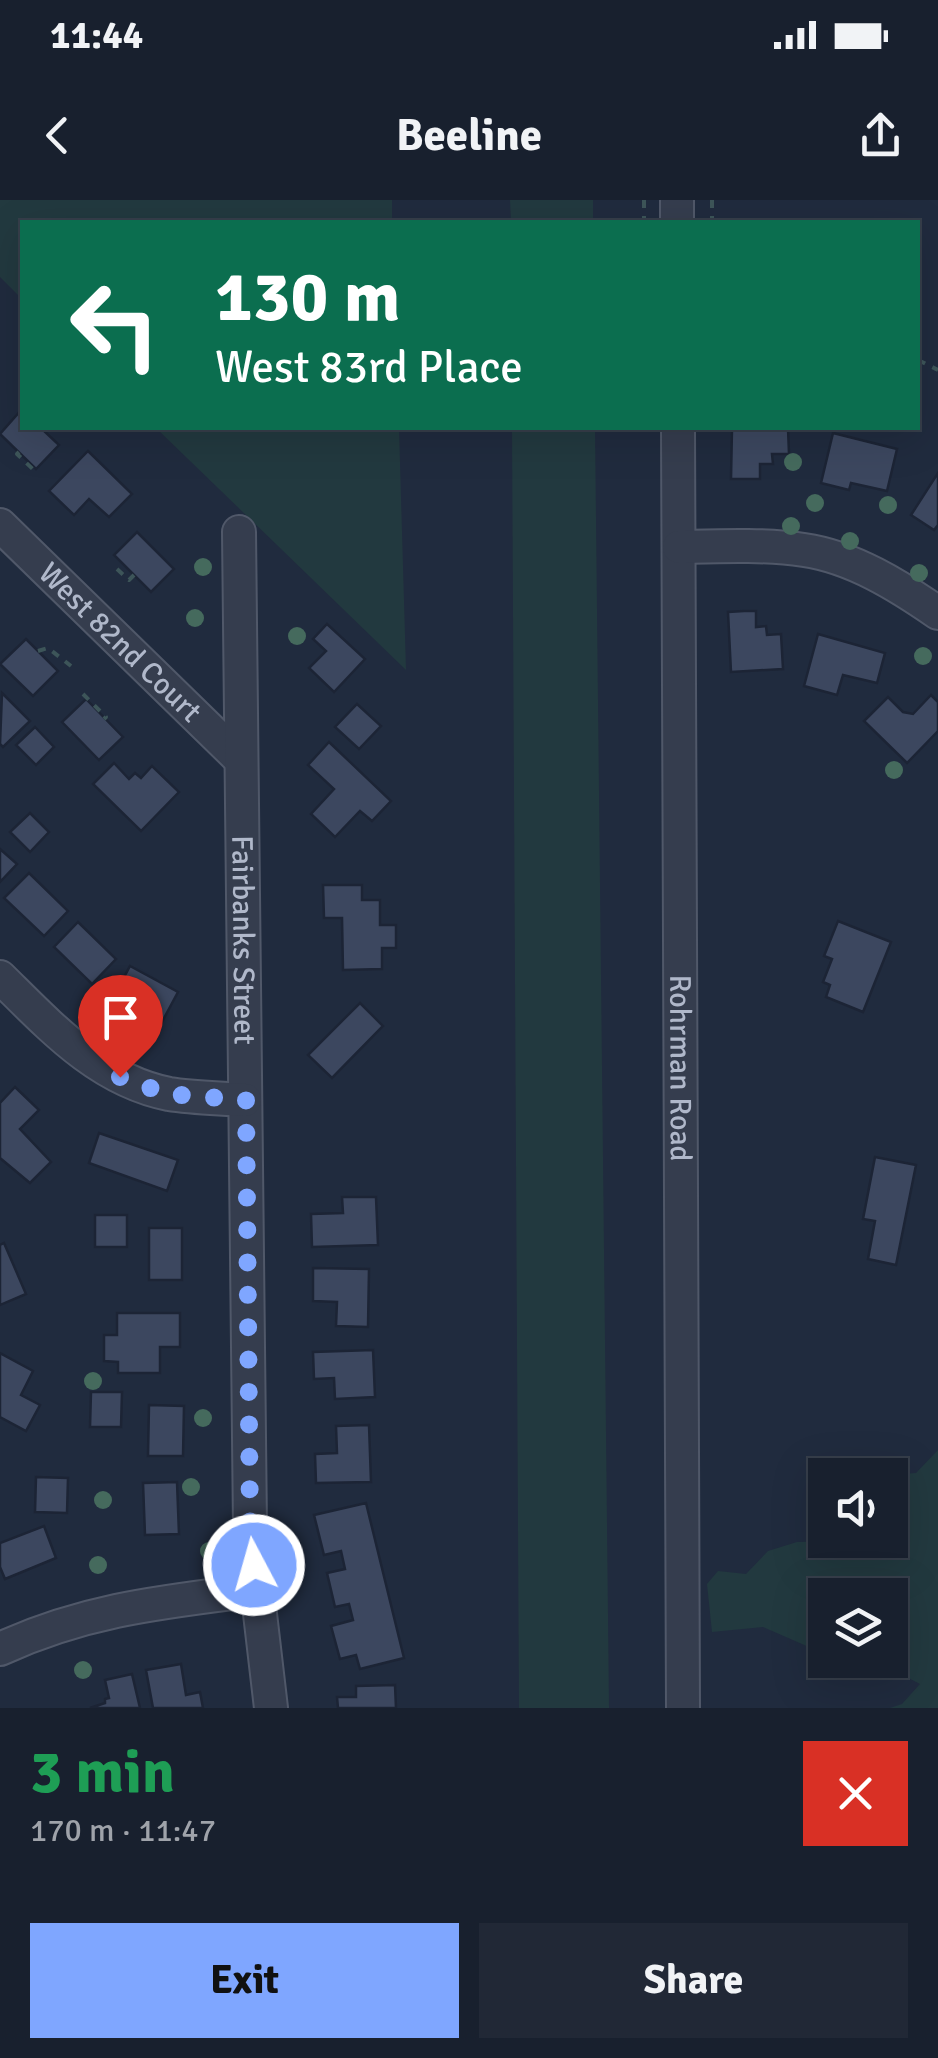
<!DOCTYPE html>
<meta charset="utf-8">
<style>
:root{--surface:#18202e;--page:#212836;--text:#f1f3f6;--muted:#9fa3aa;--line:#363e4a;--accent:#7fa6ff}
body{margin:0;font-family:Signika,sans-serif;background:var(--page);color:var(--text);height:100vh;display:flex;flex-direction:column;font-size:38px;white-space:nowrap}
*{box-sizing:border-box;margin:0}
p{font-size:32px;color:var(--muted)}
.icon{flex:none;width:55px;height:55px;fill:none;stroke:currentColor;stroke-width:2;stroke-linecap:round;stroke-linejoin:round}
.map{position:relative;height:1508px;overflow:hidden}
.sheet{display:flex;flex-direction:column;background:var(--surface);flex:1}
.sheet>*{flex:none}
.hud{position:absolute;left:20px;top:20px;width:900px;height:210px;border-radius:0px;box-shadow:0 10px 40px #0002,0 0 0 2px var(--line);background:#0b6e4f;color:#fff;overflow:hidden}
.fabs{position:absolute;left:808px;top:1258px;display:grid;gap:20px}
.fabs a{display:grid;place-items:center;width:100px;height:100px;border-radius:0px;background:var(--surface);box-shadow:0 10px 40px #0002,0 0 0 2px var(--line);font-size:50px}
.pin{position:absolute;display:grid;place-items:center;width:85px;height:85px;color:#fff;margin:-102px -42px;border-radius:50% 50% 50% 0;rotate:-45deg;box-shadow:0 0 10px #0007}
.pin .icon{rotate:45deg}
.me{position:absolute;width:110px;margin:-55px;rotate:354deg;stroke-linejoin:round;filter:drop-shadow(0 0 8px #0008)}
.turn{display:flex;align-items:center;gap:35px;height:210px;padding:0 30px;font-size:45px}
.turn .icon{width:130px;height:130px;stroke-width:2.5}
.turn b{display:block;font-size:70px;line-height:85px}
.round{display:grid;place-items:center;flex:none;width:105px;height:105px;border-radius:0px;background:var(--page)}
.head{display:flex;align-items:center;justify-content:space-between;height:170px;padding:0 30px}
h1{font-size:60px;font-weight:700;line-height:75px;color:#1e9e55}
.button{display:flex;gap:20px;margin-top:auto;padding:20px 30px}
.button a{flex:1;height:115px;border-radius:0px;background:var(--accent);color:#111;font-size:40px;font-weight:700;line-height:115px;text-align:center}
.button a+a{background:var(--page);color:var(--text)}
.status{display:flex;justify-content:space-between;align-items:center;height:70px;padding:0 50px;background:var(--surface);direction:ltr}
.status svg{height:28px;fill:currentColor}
header{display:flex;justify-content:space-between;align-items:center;height:130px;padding:0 30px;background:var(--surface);font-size:45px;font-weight:700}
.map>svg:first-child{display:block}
</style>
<div class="status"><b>11:44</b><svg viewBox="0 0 49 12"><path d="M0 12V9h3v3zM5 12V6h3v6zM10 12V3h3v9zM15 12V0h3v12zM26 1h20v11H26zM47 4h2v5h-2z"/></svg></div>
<header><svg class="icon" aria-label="back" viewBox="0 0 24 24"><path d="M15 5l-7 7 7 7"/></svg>Beeline<svg class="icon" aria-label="share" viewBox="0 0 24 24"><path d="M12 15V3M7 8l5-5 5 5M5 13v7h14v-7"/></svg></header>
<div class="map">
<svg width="938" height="1508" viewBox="0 0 938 1508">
<rect width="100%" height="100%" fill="#202b3e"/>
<g fill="#22393f">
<polygon points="0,0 392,0 392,22 22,22 22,99 0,77"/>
<polygon points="510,0 593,0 593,22 511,22"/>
<polygon points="156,228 399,228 406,470"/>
<polygon points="512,228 595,228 609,1508 519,1508"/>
<polygon points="938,1250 938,1508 890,1508 902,1504 920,1484 874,1460 890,1460 890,1395 825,1395 825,1454 763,1427 712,1432 707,1384 718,1371 746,1374 768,1351 797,1342 890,1340 890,1275 916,1273"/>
</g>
<g fill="#3c475f" stroke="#1c2435" stroke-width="2.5">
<polygon points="22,209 22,228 41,228 59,245 36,269 0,234"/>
<polygon points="732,228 788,228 789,254 772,254 773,264 760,264 760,279 731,279"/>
<polygon points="833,233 897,249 887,291 851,283 849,290 821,283"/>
<polygon points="88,251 132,294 109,317 89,299 74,315 49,291"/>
<polygon points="938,273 938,325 934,330 911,315"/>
<polygon points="137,332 174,369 151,392 114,355"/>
<polygon points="744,411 756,411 756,427 766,426 767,435 781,434 783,469 731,472 728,412"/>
<polygon points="327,424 365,459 334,492 309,468 326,451 313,439"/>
<polygon points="818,434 885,453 877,483 843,475 837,495 804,486"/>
<polygon points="26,439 58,471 33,496 0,464"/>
<polygon points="2,493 30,521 3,547 0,544"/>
<polygon points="931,495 938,502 938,531 907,563 864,521 888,497 903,512 913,514"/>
<polygon points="86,499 123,537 99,560 62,522"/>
<polygon points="357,504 381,526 359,549 335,527"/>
<polygon points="35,527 54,547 36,565 16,545"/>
<polygon points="329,542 391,601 372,621 360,611 335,637 311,614 334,589 308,565"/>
<polygon points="114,563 129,579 135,573 141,578 152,566 179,592 141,631 93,584"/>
<polygon points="30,613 49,632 30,652 10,632"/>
<polygon points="0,649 17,664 0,682"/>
<polygon points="29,673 68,711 44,736 4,698"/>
<polygon points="323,685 362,685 362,700 380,700 380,725 396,725 396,748 382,748 382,769 343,770 342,718 324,718"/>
<polygon points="838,721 891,742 863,812 826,797 830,785 823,782 832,759 824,756"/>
<polygon points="78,722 116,759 92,784 54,747"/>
<polygon points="130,766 178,792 162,822 114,796"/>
<polygon points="360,803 383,826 332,878 308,855"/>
<polygon points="15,887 39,910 20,929 51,962 30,983 0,958 0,903"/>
<polygon points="99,933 178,960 167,991 89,963"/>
<polygon points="875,957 916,965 896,1065 868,1059 875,1021 863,1019"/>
<polygon points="342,997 376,997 378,1045 312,1047 311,1014 343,1013"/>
<rect x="95" y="1015" width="32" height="32"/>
<rect x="149" y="1028" width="33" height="52"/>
<polygon points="4,1043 26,1094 0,1105 0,1045"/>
<polygon points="313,1068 369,1069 368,1127 336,1126 337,1102 313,1101"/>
<polygon points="117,1113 180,1113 180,1147 160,1147 160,1173 118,1173 118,1162 104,1161 104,1135 117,1135"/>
<polygon points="373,1150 375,1197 335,1199 334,1178 314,1179 313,1152"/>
<polygon points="0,1153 33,1171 21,1195 40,1205 26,1231 0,1217"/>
<polygon points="91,1192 122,1192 121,1227 90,1227"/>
<polygon points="149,1205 184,1206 183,1256 148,1256"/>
<polygon points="369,1225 371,1282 316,1283 315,1254 337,1253 336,1226"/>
<polygon points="36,1277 68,1278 67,1313 35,1312"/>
<polygon points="177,1282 179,1334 145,1335 143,1283"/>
<polygon points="366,1303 404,1458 360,1469 356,1455 340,1459 331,1426 353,1420 349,1404 335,1407 327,1373 345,1369 341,1351 324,1355 314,1315"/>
<polygon points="44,1326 56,1358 5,1379 0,1367 0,1343"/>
<polygon points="181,1464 186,1495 200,1492 203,1508 153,1508 146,1470"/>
<polygon points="132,1474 140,1508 90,1508 105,1503 105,1499 109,1498 105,1480"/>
<polygon points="395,1485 396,1508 338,1508 337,1497 356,1497 356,1486"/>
</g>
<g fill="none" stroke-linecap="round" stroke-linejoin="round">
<defs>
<g id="minor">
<polyline points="677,0 677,22"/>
<path id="s1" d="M678,228L683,1508"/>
<path id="s2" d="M0,325L240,559"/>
<path id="s3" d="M239,332L250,1328L271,1508"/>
<path d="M679,347C720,346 764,344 804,350C853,357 899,386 938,413"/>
<path d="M0,777C49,825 98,880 169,894C193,898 220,898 245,900"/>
<path d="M0,1449C88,1409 163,1402 257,1390"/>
</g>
</defs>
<use href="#minor" stroke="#505869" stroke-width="36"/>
<g stroke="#3d5559" stroke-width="4" stroke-dasharray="8 8" stroke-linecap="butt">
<polyline points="644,0 644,22"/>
<polyline points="712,0 712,22"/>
<polyline points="918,160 938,170"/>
<polyline points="19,252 17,254 38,274"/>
<polyline points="117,369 129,380 134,375"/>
<polyline points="38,451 48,448 71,466"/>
<polyline points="83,494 106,517 104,519"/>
</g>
<use href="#minor" stroke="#353d4e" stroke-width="32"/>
</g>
<g fill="#456a5d">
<circle cx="793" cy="262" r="9"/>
<circle cx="815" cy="303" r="9"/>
<circle cx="888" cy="305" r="9"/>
<circle cx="791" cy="326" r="9"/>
<circle cx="850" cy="341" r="9"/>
<circle cx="203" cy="367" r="9"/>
<circle cx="919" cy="373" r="9"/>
<circle cx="195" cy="418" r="9"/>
<circle cx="297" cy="436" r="9"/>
<circle cx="923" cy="456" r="9"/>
<circle cx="894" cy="570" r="9"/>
<circle cx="93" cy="1181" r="9"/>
<circle cx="203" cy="1218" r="9"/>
<circle cx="191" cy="1287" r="9"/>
<circle cx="103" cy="1300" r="9"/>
<circle cx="209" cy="1351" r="9"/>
<circle cx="98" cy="1365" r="9"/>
<circle cx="83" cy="1470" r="9"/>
</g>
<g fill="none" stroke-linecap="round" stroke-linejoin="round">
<polyline stroke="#7fa6ff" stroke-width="18" stroke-dasharray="0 32.4" points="120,877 167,894 246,900 250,1328 254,1365"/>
</g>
<g text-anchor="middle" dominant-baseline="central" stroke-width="8" stroke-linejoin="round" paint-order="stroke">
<g font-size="30" fill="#b0b8ca" stroke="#1a2233">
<text stroke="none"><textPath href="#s2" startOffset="168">West 82nd Court</textPath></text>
<text stroke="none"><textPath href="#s3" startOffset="408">Fairbanks Street</textPath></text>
<text stroke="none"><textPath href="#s1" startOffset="640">Rohrman Road</textPath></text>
</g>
</g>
</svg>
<div class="fabs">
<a><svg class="icon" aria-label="sound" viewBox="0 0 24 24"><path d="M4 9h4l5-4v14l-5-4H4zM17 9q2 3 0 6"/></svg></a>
<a><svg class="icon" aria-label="layers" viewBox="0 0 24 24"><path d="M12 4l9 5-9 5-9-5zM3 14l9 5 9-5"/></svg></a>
</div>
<div class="pin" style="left:120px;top:877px;background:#d93025"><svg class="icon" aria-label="arrive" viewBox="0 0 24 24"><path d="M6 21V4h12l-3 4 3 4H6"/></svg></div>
<svg class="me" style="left:254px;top:1365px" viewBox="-20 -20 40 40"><circle r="17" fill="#7fa6ff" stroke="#fff" stroke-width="3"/><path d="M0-11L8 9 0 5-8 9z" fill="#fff"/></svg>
<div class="hud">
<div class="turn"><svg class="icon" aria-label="left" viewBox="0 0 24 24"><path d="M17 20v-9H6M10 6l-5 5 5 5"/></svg><div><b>130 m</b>West 83rd Place</div></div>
</div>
</div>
<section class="sheet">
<div class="head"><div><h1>3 min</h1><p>170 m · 11:47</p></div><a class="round" style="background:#d93025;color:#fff"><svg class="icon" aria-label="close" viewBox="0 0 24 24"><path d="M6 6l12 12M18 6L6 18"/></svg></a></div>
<div class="button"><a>Exit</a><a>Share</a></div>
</section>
